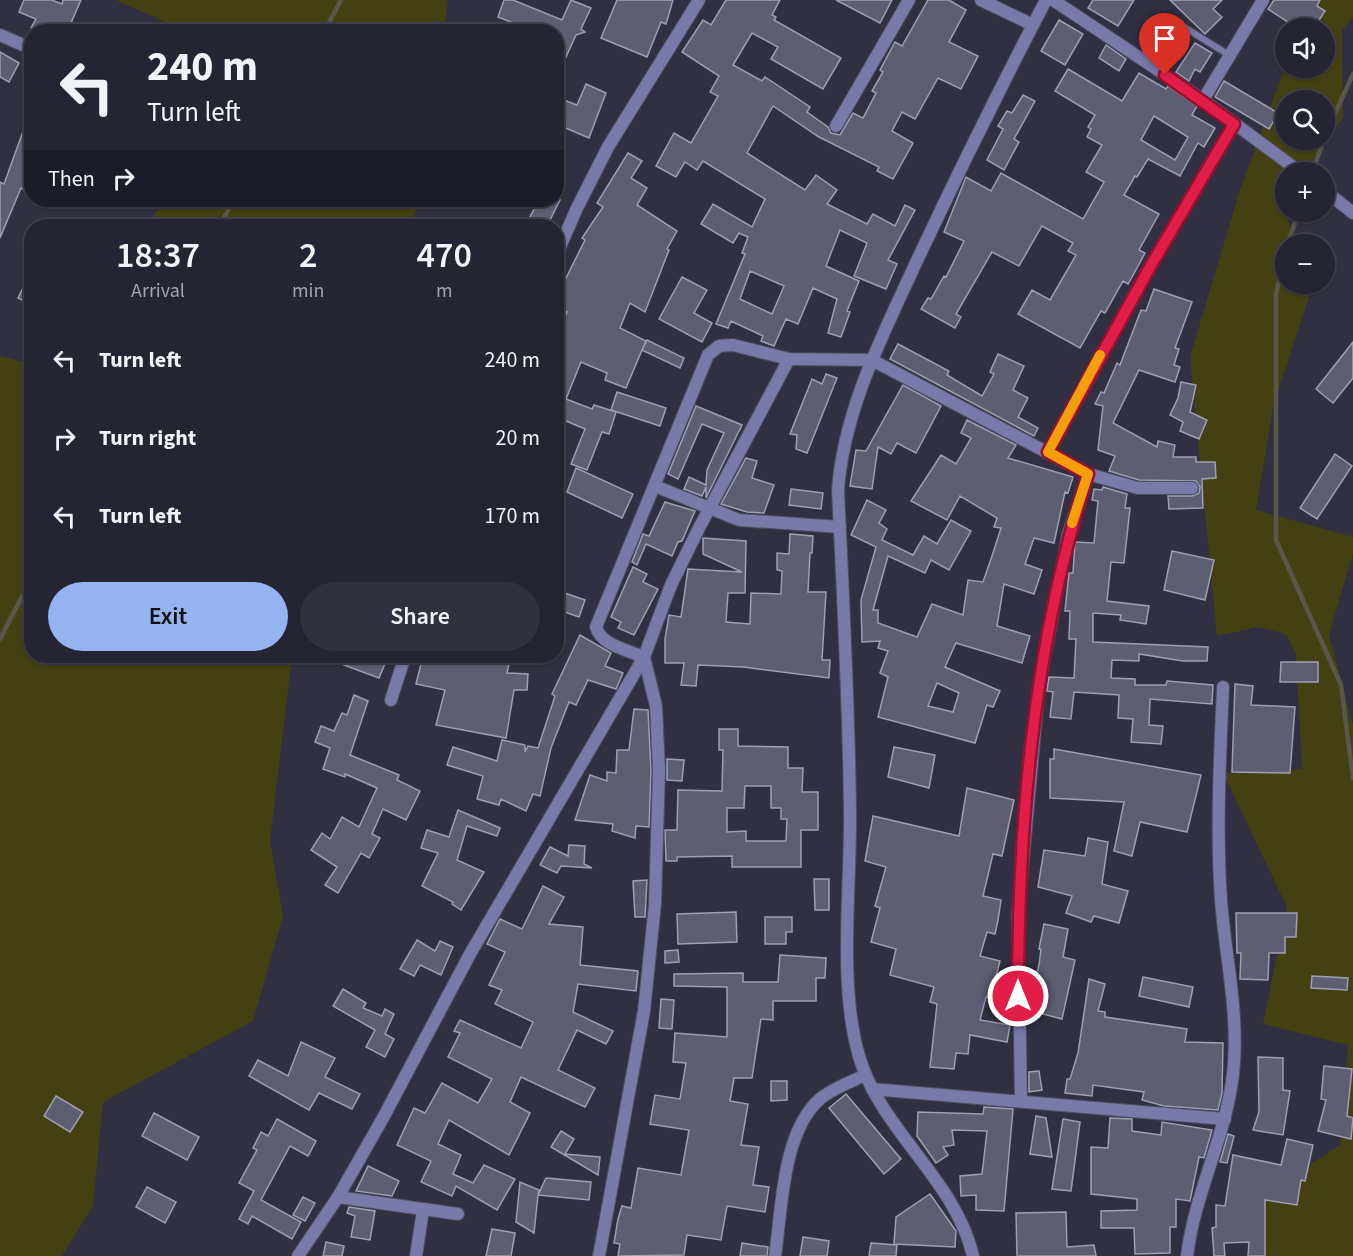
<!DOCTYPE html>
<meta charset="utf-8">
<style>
:root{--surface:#242432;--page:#30303e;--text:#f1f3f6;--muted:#a3a4ac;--line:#41414d;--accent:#95b2f1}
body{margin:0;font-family:"Source Sans 3",sans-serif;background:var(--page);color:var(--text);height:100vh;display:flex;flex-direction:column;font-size:22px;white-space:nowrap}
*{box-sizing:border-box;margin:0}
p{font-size:20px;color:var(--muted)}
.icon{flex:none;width:33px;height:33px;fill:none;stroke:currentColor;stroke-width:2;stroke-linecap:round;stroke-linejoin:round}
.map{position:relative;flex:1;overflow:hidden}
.details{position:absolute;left:24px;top:219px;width:540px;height:444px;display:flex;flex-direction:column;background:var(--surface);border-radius:24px;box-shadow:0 2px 4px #0004,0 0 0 2px var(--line)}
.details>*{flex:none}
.top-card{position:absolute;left:24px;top:24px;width:540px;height:183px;border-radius:24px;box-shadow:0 2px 4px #0004,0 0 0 2px var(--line);background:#242432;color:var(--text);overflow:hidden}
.tools{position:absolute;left:1275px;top:18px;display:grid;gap:12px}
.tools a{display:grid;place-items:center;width:60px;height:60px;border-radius:50%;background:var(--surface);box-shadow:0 2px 4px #0004,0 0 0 2px var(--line);font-size:30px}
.pin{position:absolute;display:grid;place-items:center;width:51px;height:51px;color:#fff;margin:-62px -26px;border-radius:50% 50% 50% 0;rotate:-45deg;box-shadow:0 0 6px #0007}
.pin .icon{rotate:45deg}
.me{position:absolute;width:66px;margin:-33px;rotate:0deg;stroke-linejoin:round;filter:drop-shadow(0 0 4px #0008)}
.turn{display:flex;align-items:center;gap:21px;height:126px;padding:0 24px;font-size:27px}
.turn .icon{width:78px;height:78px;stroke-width:2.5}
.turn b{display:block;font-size:42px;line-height:51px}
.then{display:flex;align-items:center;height:57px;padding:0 24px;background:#0003;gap:12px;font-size:22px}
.eta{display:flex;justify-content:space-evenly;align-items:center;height:102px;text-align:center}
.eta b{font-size:36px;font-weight:600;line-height:42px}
.cta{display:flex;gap:12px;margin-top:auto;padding:12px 24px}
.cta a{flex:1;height:69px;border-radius:36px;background:var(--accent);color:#111;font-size:24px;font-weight:600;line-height:69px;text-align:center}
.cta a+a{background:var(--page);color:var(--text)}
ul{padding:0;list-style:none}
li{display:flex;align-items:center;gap:18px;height:78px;padding:0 24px}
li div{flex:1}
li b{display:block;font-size:22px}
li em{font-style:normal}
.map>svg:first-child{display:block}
</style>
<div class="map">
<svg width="1353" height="1256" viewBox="0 0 1353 1256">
<rect width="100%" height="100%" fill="#303042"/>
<g fill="#434111" fill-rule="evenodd">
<polygon points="116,0 448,0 444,31 185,31"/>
<path d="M1311,0H1353V17L1342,30L1343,118L1303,172H1286L1285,196L1282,200L1295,244H1286V284H1306L1309,297L1274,403L1256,510L1353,537V553L1329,635L1353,725V1256H1263L1253,1202L1340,1145L1348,1045L1263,1024L1287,907L1223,773L1302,769L1296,654L1286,634L1258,627L1217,636L1190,357L1240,190L1285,67L1324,68V28H1300ZM1286,100H1324V140H1286Z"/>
<polygon points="166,200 420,200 411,226 146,226"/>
<polygon points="0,356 31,364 32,656 292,656 270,841 283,916 253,1021 103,1102 93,1206 62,1256 0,1256"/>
</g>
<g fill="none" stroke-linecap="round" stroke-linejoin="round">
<g stroke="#59574b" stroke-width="4.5">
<polyline points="324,32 341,0"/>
<polyline points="1324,138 1353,74"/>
<polyline points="1312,172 1324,140"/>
<polyline points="219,226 234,200"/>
<polyline points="1287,244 1299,212"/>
<polyline points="1286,249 1276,294 1276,540 1341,685 1353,778"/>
<polyline points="0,639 32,577"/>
</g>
</g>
<g fill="#5d5e71" stroke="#9e9fb5" stroke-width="1.5" fill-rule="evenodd">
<polygon points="24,0 52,0 62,4 63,0 81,0 67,32 39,32 31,28 36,19 19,12"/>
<polygon points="504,0 513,0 562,20 571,0 591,8 581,29 585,32 576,35 556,79 556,32 536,32 498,17"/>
<polygon points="617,0 673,0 666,24 661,22 647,57 601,38"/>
<path d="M726,0H780L772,15L776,17L774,20L841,58L823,89L771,59L778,47L752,33L733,65L762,81L765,77L810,107L807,112L828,127L831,133L840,135L853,113L863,118L876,93L872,91L883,72L880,70L895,42L902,46L928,0H949L966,10L949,42L978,56L961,89L938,78L915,119L902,112L892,131L913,143L893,179L877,171L879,167L819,137L773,106L747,153L805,190L816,175L837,190L827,204L867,224L873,214L895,226L905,205L915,210L888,260L897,264L886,289L854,276L867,243L840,230L826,266L859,281L847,311L850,312L841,337L828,333L837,299L813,288L798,324L786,319L774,346L761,341L763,336L731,321L728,328L716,324L745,254L742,253L748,237L739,233L733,243L701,224L713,204L752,227L765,199L703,161L697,170L685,162L676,177L656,166L674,133L691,143L718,96L710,92L719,76L682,52L703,20L711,25ZM750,271L784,286L772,314L740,299Z"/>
<polygon points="836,0 892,0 880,23"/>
<polygon points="1093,0 1134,0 1118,26 1088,8"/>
<polygon points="1170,0 1222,0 1213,9 1222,17 1205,34"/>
<polygon points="1274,0 1320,0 1317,6 1325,11 1314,28 1297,28 1268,9"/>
<polygon points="1059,20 1083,34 1065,65 1041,51"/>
<polygon points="1195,43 1212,53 1200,72 1195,69 1189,81 1176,72"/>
<polygon points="1106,45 1126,59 1119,71 1099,58"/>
<polygon points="0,52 19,63 9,82 0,77"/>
<path d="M1068,69L1122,101L1139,73L1166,89L1168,86L1197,106L1192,115L1215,128L1204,147L1198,143L1180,176L1148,159L1137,177L1135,176L1124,195L1159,214L1139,250L1145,253L1137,268L1128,284L1123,281L1105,313L1101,311L1080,348L1018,314L1032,290L1050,300L1076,255L1068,251L1073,243L1042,226L1019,266L992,252L956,314L961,317L955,328L921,309L928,298L931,299L944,276L946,277L964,241L944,232L966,177L991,191L1001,173L1083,219L1104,182L1086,172L1102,145L1087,137L1091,129L1088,127L1095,115L1055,91ZM1154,116L1188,137L1175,160L1141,140Z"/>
<polygon points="1224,81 1278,113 1269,129 1215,97"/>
<polygon points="586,84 606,93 589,138 556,124 556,97 577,105"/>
<polygon points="1023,95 1035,101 1014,139 1019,142 1004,170 987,160 1003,129 998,126 1007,111 1012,113"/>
<polygon points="30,112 32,194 21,188 0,238 0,182 4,184"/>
<polygon points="628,153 642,161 631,178 647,188 637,205 677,231 667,249 669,250 645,312 630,303 620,328 646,341 642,350 647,340 684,358 680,368 642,350 626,388 605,380 607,373 581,362 566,399 592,409 594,405 616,412 609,434 602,432 587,470 571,464 585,429 559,418 556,422 556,335 567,312 556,308 556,289 560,290 585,240 582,238 603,207 597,203"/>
<polygon points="539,200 560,200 547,226 525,226"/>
<polygon points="32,270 32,305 18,298"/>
<polygon points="682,277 707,290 694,313 712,323 702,342 659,319"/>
<polygon points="1154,289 1192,302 1175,348 1179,349 1174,365 1180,367 1175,382 1139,370 1113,423 1157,447 1158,441 1175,445 1173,457 1196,457 1196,462 1215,462 1216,478 1202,479 1203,508 1169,509 1168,496 1192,496 1199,493 1200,487 1196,481 1139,480 1109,471 1115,456 1098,450 1103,406 1095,404 1101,392 1104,393 1117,363 1120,365 1141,310 1146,311"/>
<polygon points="1353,342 1353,378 1333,403 1316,389"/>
<polygon points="898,344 949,371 947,375 982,396 994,374 990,372 998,354 1024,366 1013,390 1028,398 1018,417 1038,428 1034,436 890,359"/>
<polygon points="826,374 837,378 807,453 796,449 797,435 790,434 812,379 822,384"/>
<polygon points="1181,382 1196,385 1190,412 1207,420 1199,439 1180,431 1183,422 1170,415 1178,398"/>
<polygon points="903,385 941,406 916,453 897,443 891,454 878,447 872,489 850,486 856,450 866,451"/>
<polygon points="617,392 666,408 660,426 611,410"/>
<polygon points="696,406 742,425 706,498 706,487 702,496 684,489 689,477 706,485 707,470 724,433 702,424 678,479 668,474"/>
<path d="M967,420L1016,445L1008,458L1073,477L1068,493L1065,492L1054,543L1034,538L1025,564L1042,570L1034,594L1004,584L997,626L1030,636L1022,663L956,643L945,667L1000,691L993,707L987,705L975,743L878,717L888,677L880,673L888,651L878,648L880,641L862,642L861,600L876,547L851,535L867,500L886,510L879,523L887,529L882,540L913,555L924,536L937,544L951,520L971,531L949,570L931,560L925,573L888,556L873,610H878V623L917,637L932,604L963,615L968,580L983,582L992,556L1001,528L994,527L997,518L960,496L947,520L911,501L941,455L956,464L971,438L961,433ZM937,683L959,693L953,712L928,706Z"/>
<polygon points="1335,454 1352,466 1317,519 1300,508"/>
<polygon points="746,458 757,461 752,478 774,485 764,513 747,512 721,504"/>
<polygon points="576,468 633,494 622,518 567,492"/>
<polygon points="1103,487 1127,494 1125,508 1130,508 1124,563 1111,562 1107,601 1149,606 1146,624 1120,620 1121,615 1093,613 1093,642 1208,647 1207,661 1183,661 1139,654 1139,661 1112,660 1111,678 1135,679 1135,685 1166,685 1167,681 1213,685 1212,704 1150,699 1149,725 1163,726 1161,744 1131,742 1133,719 1118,718 1119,695 1074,692 1071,719 1050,717 1053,692 1047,691 1049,677 1074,678 1076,639 1069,639 1070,611 1065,611 1069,573 1073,573 1075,542 1094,543 1098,501 1092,500 1094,489 1102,490"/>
<polygon points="791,489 823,493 821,509 789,505"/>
<polygon points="665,502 695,511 682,541 678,542 672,556 646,544 637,565 632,562 643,534 649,536"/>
<polygon points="790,534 813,536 812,553 810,553 808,592 826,592 822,660 830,660 829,678 743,667 698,665 696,686 681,685 684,663 665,663 665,639 669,615 681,617 688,569 742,572 703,554 703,538 746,541 745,593 728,593 726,622 750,624 751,593 781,594 782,571 777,570 777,553 789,554"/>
<polygon points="1172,551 1214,560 1205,600 1164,590"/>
<polygon points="633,567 647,574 643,582 658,589 634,635 618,628 621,622 611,617"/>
<polygon points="559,591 585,600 579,617 556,609"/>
<polygon points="580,635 611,653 605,666 623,673 616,689 588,680 576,705 569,702 551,748 540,796 533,794 526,811 501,799 499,805 477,799 483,776 447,765 453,747 497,761 502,740 525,745 525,752 528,746 538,748 555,696 552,694"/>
<polygon points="320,656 388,656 379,678"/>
<polygon points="423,656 505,656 503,663 509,664 507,673 528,674 527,690 514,690 506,738 436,725 445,690 416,684"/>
<polygon points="1281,662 1318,662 1318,682 1280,682"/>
<polygon points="1235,684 1253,686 1251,705 1295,707 1290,773 1232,772"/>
<polygon points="354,695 368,701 350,755 399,775 397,780 420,791 406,820 383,809 372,834 380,838 369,858 361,853 338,893 325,885 337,867 311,850 322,833 330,839 342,817 359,827 377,788 345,774 345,777 323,769 330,748 315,742 321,726 334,731 342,713 347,715"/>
<polygon points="634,709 648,710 651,770 649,827 636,826 635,838 612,831 613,824 575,820 590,775 607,781 607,772 616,773 617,750 629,750"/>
<path d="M719,729H738V746L788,747V768H803L802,792H818V830H801V867H732V856L677,857V861H666L665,830H677L678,790L722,791L723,750H719ZM745,786H771V808H781V819H787L786,841H746V831L727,832V808H744Z"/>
<polygon points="894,747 935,755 929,788 888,777"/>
<polygon points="1054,749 1201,775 1187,832 1140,822 1132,856 1114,851 1124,802 1050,798 1050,759 1054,759"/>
<polygon points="667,759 684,760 682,781 667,780"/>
<polygon points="967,788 1014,800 1002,856 993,854 983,896 1001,900 998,920 995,934 987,932 980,956 1000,961 994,984 1011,989 1011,1004 986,997 980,1020 1010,1025 1007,1042 970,1035 968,1054 956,1053 954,1069 930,1067 937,1004 930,1002 934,987 890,975 896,949 871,942 880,908 875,906 886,867 865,861 873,816 959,836"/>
<polygon points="458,810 500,828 497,836 467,826 457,860 484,872 461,910 452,904 453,902 422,886 438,853 421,848 427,830 449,837"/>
<polygon points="1088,838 1108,842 1102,884 1128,891 1119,923 1094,916 1091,922 1066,913 1072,896 1038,887 1044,850 1085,856"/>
<polygon points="569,845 585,846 584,864 592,868 561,866 557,873 540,865 550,847 568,856"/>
<polygon points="814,879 829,879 829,910 815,910"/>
<polygon points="647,880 645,917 635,917 633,881"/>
<polygon points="543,886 564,897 549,924 583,927 580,965 638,971 636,991 578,984 573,1012 613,1031 606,1044 577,1030 558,1070 595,1088 585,1107 521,1077 510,1102 530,1113 509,1155 449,1120 438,1144 461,1155 453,1174 473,1183 484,1165 515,1179 497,1210 456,1186 452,1196 421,1182 431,1161 397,1145 414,1108 425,1113 442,1083 478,1103 492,1079 448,1057 460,1033 454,1031 460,1020 521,1048 533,1022 495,1004 502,990 489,985 505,952 487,944 500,919 522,929"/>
<polygon points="736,912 737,942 678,944 677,914"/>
<polygon points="1236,913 1297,913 1296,937 1285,937 1285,953 1269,953 1268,980 1240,979 1241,953 1237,953"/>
<polygon points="765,917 792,917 792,932 786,932 786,944 765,944"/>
<polygon points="1044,924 1068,929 1063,957 1075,960 1062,1019 1028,1010 1028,994 1031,995 1032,992 1039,965 1041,949 1039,949"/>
<polygon points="417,940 435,951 440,941 453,947 441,975 420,965 414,976 400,969"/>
<polygon points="678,950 679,962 665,963 665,951"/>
<polygon points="780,955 826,958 825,978 816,978 816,1001 773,1001 773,1020 761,1019 752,1078 734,1078 730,1101 748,1104 741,1145 759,1147 753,1185 769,1187 765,1212 727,1206 721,1240 687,1235 684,1255 618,1256 620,1244 614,1243 618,1219 622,1206 631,1208 638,1168 681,1175 689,1130 650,1124 655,1095 680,1099 686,1063 673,1062 675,1033 727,1037 727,987 674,986 674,974 743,973 743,982 778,982"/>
<polygon points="1312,976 1348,978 1347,990 1311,988"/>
<polygon points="1143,977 1193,987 1189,1007 1139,996"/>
<polygon points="1089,979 1105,984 1098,1011 1105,1012 1105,1017 1187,1029 1185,1042 1223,1043 1222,1093 1218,1110 1164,1106 1142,1100 1144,1092 1093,1085 1092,1096 1065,1093 1067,1079 1070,1079 1078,1053"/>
<polygon points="343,989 366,1003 363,1008 382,1016 385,1009 394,1014 385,1034 394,1039 385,1057 366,1047 375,1030 333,1006"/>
<polygon points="661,999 674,1000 672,1029 659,1028"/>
<polygon points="301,1042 335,1058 325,1077 360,1094 352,1109 319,1093 309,1110 249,1076 258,1060 288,1076"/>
<polygon points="1258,1057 1283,1058 1283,1090 1290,1091 1283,1135 1253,1130 1259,1112"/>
<polygon points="1324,1066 1352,1069 1347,1116 1353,1118 1351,1139 1318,1131 1326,1100 1321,1099"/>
<polygon points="1039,1071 1042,1090 1029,1092 1029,1072"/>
<polygon points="771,1081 787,1081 787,1100 771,1101"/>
<polygon points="846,1094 901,1159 884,1174 829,1108"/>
<polygon points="56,1096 83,1112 70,1132 44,1116"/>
<polygon points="984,1107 1013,1109 1004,1211 976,1210 976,1195 961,1196 960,1176 982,1174 987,1131 952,1130 954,1145 943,1147 948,1155 936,1163 917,1136 918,1112 983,1114"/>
<polygon points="154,1113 199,1137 187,1160 142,1136"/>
<polygon points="1036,1116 1046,1118 1052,1157 1030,1154"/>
<polygon points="1110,1118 1132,1119 1132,1131 1161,1135 1162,1122 1212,1130 1204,1158 1199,1157 1190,1201 1176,1199 1176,1227 1170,1227 1170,1253 1135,1254 1134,1228 1101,1228 1101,1211 1137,1210 1137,1199 1091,1194 1091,1147 1108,1148"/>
<polygon points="277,1119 316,1141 308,1156 290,1146 261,1200 301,1222 292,1239 252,1216 248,1224 239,1219 254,1191 239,1183 257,1150 253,1148 261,1132 268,1136"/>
<polygon points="1063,1119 1080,1122 1071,1191 1052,1189"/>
<polygon points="561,1131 574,1139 565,1154 600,1157 598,1175 551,1147"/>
<polygon points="1228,1134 1234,1136 1227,1163 1220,1162"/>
<polygon points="1287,1139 1313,1145 1305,1181 1301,1180 1297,1205 1265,1200 1265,1256 1248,1256 1249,1242 1224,1243 1225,1256 1214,1256 1212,1228 1216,1227 1216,1205 1225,1206 1233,1155 1281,1165"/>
<polygon points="368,1166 399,1181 392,1196 356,1191"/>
<polygon points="546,1178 591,1182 589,1200 538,1195 534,1233 516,1222 520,1182 539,1190 538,1195"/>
<polygon points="147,1187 176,1202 165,1223 136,1207"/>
<polygon points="930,1194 956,1231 955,1247 894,1244 896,1217"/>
<polygon points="303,1197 315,1203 305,1221 293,1215"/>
<polygon points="349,1207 375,1211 370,1240 351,1237 355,1216 347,1213"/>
<polygon points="1066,1212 1067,1247 1094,1245 1096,1256 1017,1256 1016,1213"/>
<polygon points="492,1229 515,1233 511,1256 486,1256"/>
<polygon points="803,1237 829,1241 827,1256 800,1256"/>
<polygon points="326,1242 344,1246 342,1256 323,1256"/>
<polygon points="742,1243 768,1247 767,1256 740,1256"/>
<polygon points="871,1243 897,1245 896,1256 869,1256"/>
</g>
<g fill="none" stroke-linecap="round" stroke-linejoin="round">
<defs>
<polyline id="service" points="1171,19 1229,55"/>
<g id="minor">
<polyline points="981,0 1033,25"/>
<polyline points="1053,0 1203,100 1300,172"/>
<polyline points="0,35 32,49"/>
<polyline points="1203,100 1263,0"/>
<polyline points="836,126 909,0"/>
<polyline points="1324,190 1353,213"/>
<polyline points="556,256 577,208 608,147 699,0"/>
<polyline points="1048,452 1150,267 1234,124"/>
<polyline points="655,486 739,520 840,527"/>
<polyline points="391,700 405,656"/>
<polyline points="872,1089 1225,1119"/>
<polyline points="1021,1100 1018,914 1039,685 1068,535 1088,474"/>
<polyline points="338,1197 458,1214"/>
<polyline points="298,1256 338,1197 383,1118 470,954 644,657 671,585 699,528 789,359"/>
<polyline points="416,1256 423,1210"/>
<path d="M599,1256L644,1011L655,904L659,770L656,706L644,657C627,650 601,645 596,627L708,355L719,346L733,345L789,359L872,360L1088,474L1138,488H1192"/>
<path d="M775,1256C782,1209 782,1132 820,1099C831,1089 851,1082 865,1075"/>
<path d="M973,1256C956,1180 880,1130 859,1056C838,984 851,888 850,812C849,705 843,597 838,490C844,410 881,339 914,267C956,177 1000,88 1046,0"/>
<path d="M1187,1256C1195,1189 1230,1129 1234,1063C1238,1008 1225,954 1221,900C1216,829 1220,758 1223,687"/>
</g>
</defs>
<use href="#service" stroke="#4e4e5f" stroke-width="8"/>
<use href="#minor" stroke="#4e4e5f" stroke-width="14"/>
<use href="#service" stroke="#7979aa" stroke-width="6"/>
<use href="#minor" stroke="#7979aa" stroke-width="12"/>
</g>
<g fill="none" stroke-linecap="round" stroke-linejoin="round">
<defs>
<path id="route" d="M1018,996C1018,821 1034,641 1088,474L1048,452L1150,267L1234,124L1165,75"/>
</defs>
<use href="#route" stroke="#92132f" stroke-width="15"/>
<use href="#route" stroke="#e11d48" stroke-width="10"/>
<polyline stroke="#f59e0b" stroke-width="10" points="1072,523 1088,474 1048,452 1100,355"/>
</g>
</svg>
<div class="tools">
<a><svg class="icon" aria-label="sound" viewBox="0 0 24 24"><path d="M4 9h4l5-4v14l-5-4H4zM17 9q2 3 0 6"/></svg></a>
<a><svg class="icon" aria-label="search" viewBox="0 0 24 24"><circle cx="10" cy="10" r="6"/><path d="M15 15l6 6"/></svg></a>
<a>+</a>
<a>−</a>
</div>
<div class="pin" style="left:1165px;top:75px;background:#d93025"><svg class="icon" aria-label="arrive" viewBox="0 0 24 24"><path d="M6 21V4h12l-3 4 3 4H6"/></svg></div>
<svg class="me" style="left:1018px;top:996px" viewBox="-20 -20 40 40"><circle r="17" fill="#e11d48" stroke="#fff" stroke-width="3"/><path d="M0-11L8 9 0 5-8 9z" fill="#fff"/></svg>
<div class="top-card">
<div class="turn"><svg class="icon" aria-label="left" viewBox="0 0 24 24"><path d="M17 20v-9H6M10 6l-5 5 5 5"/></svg><div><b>240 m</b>Turn left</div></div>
<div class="then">Then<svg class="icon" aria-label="right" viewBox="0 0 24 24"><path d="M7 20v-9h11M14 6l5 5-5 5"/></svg></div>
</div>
<section class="details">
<div class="eta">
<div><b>18:37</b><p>Arrival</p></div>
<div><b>2</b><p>min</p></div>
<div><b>470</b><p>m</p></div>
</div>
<ul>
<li><svg class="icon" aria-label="left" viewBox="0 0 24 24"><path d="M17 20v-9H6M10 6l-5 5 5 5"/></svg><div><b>Turn left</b></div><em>240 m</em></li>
<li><svg class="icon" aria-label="right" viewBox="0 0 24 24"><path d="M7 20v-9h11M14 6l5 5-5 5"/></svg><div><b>Turn right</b></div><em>20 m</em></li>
<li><svg class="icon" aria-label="left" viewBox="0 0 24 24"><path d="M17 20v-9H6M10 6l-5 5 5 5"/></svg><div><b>Turn left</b></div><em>170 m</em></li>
</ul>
<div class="cta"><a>Exit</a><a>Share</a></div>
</section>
</div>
